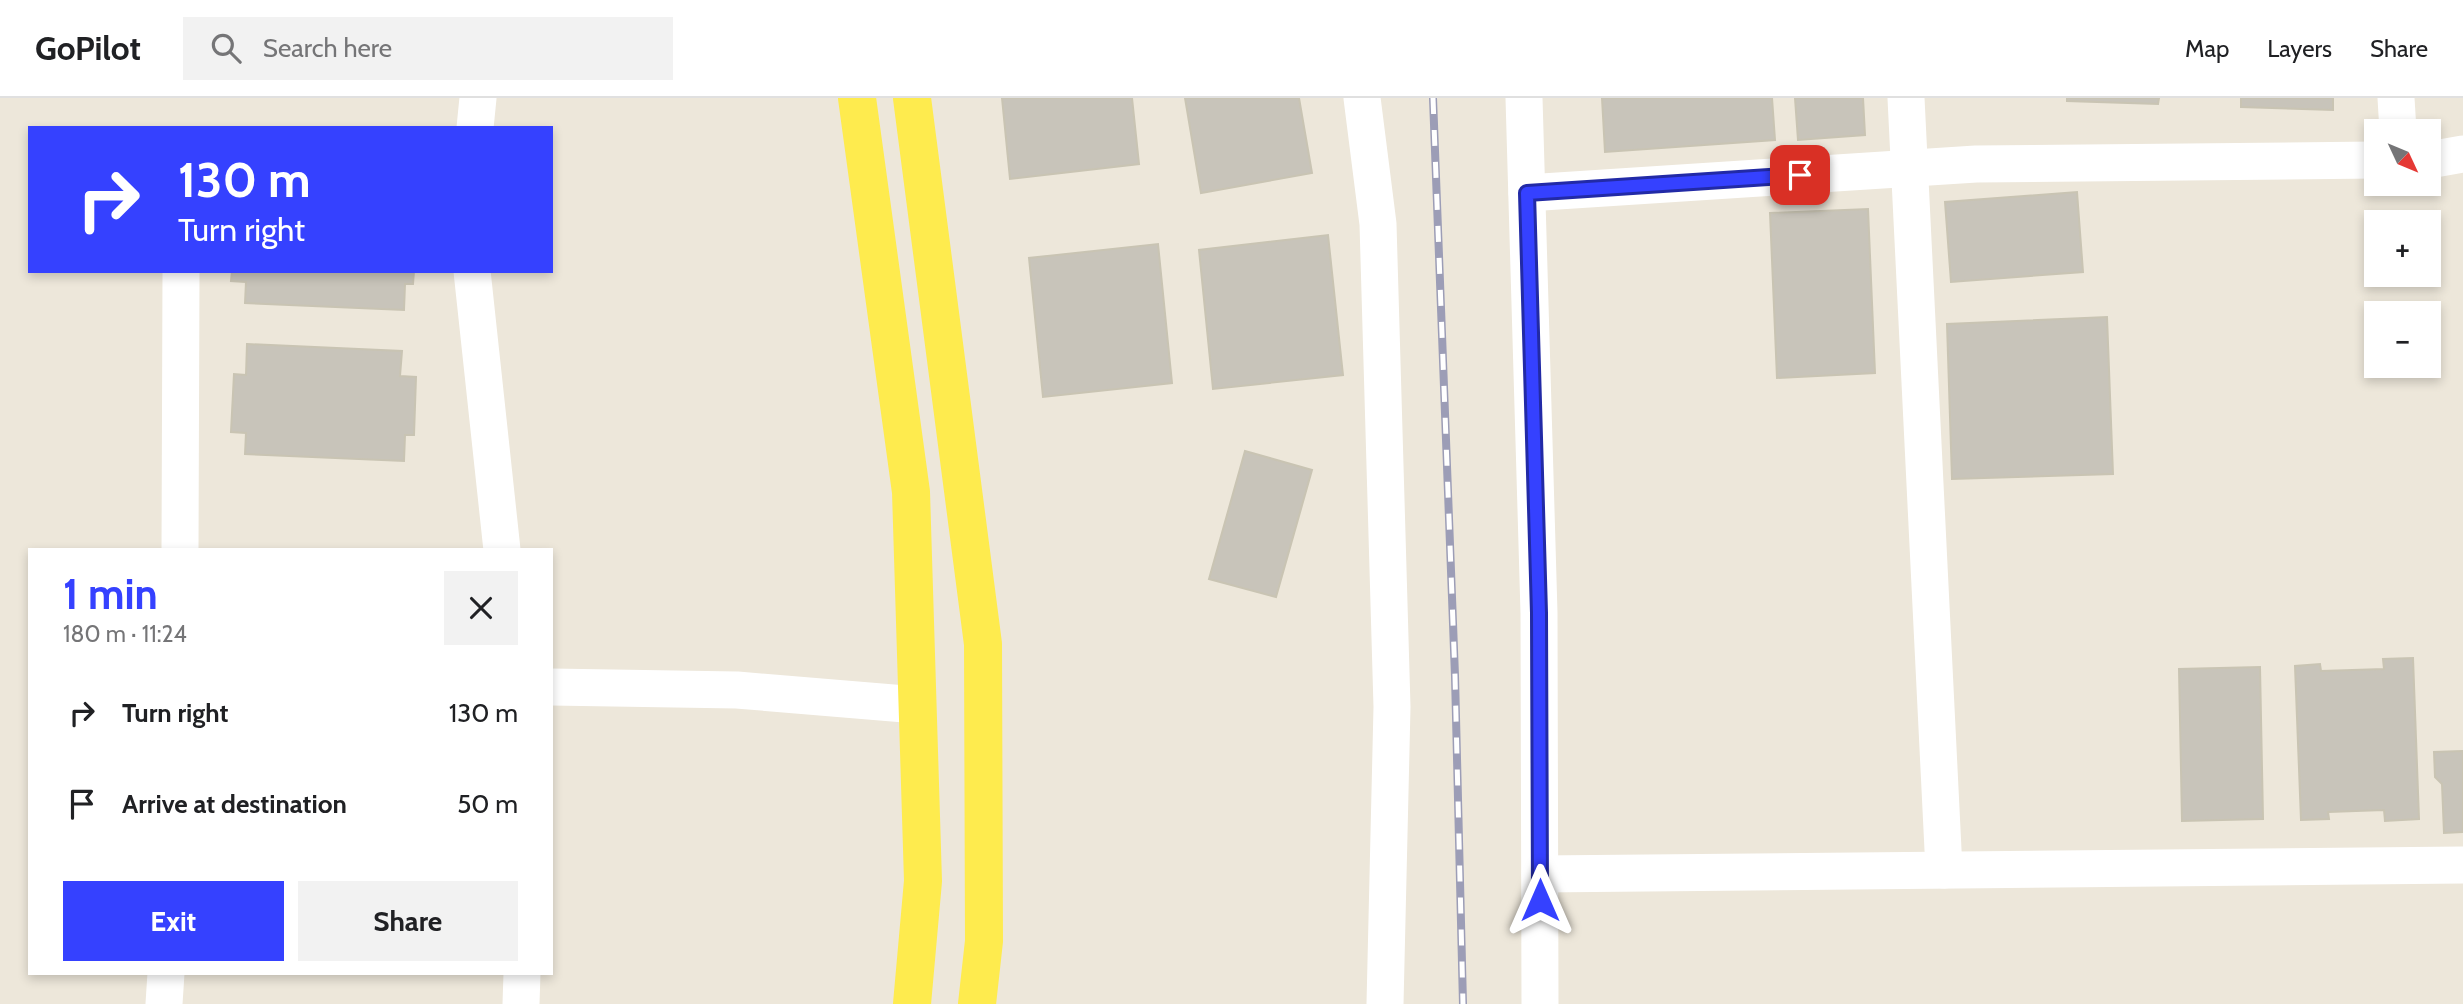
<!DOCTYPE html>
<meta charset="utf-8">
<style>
:root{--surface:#fff;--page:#f2f2f2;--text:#202124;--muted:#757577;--line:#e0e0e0;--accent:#3541ff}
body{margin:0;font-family:Cabin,sans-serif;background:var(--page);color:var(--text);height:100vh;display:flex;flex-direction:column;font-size:26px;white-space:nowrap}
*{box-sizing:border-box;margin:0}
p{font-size:23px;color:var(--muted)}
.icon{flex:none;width:38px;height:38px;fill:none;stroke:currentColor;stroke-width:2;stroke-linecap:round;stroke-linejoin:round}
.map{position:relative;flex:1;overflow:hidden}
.sheet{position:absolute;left:28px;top:450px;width:525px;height:427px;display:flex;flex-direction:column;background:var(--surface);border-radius:0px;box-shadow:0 4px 10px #0003}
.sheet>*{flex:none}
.top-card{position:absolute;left:28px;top:28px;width:525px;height:147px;border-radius:0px;box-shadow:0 4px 10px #0003;background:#3541ff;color:#fff;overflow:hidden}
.needle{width:46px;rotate:134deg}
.buttons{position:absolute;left:2364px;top:21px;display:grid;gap:14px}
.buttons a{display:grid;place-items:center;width:77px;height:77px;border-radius:0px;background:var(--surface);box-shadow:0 4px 10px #0003;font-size:35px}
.pin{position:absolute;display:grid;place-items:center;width:60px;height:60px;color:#fff;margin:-30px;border-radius:14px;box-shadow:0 4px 10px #0006}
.me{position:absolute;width:77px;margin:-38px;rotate:0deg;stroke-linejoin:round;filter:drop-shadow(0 0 5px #0008)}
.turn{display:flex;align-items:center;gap:24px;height:147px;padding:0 35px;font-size:32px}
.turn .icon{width:91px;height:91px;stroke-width:2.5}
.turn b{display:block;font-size:49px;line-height:60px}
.round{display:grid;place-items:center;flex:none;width:74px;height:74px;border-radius:0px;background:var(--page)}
.summary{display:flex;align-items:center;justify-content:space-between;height:119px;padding:0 35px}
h1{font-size:42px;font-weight:700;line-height:52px;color:var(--accent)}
.primary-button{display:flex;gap:14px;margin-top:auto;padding:14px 35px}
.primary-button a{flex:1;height:80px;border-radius:0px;background:var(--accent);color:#fff;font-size:28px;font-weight:700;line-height:80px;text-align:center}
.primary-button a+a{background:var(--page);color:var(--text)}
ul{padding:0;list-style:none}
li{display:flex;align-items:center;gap:21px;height:91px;padding:0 35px}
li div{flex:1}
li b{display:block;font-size:26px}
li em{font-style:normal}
header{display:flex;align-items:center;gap:42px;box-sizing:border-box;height:98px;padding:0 35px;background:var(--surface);border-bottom:2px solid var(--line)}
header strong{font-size:33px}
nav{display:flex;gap:38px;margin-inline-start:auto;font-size:24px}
.search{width:490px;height:63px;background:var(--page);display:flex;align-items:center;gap:18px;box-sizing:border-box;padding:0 24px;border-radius:0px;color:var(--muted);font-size:26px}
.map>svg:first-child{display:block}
</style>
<header>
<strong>GoPilot</strong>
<div class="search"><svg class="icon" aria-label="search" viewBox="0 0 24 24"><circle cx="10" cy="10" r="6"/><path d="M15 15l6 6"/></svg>Search here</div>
<nav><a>Map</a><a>Layers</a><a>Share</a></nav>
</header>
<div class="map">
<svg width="2463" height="906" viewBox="0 0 2463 906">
<rect width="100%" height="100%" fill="#ede7da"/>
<g fill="#c8c4ba" stroke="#c9c4b3" stroke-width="2">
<polygon points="1002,0 1132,0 1139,66 1010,81"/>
<polygon points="1185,0 1299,0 1312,75 1201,95"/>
<polygon points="1602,0 1772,0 1775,42 1605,54"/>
<polygon points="1795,0 1863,0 1865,37 1798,42"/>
<polygon points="2067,0 2159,0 2158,6 2067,3"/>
<polygon points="2241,0 2333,0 2333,12 2241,9"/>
<polygon points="2077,94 2083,174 1951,184 1945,104"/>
<polygon points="1868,111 1875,275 1777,280 1770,115"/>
<polygon points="1328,137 1343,277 1213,291 1199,152"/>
<polygon points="1158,146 1172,285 1043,299 1029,160"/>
<polygon points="232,173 414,173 413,186 405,186 404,212 245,205 246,184 231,183"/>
<polygon points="2107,219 2113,376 1952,381 1947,226"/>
<polygon points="247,246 402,253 400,278 416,279 414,337 405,337 404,363 245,356 246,335 231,334 234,276 246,277"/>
<polygon points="1245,353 1312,372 1276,499 1209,481"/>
<polygon points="2413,560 2419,721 2385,723 2384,712 2328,714 2329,721 2301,722 2295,568 2320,566 2321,573 2384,571 2383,561"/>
<polygon points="2260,569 2263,721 2182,723 2179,571"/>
<polygon points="2463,653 2463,734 2444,735 2442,686 2435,679 2434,654"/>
</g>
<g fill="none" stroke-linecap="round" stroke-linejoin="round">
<g stroke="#fff" stroke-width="37">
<polyline points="1362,0 1378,126 1392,609 1385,906"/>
<polyline points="1524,0 1539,515 1540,906"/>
<polyline points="1906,0 1944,772"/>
<polyline points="2396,0 2398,33"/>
<polyline points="475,30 478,0"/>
<polyline points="2429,62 2463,56"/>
<polyline points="1527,95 1976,66 2376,62"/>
<polyline points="472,173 502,452"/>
<polyline points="180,452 181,173"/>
<polyline points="551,589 737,592 917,607"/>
<polyline points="1540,776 2463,767"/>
<polyline points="164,906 166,875"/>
<polyline points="521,906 522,875"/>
</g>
<g stroke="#feeb4e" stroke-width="38">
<polyline points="857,0 911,394 923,783 912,906"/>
<polyline points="912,0 983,546 984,843 977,906"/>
</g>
<defs>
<polyline id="rail" points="1433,0 1455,578 1463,906"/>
</defs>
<use href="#rail" stroke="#9c9db6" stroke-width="8"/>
<use href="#rail" stroke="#fff" stroke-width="5" stroke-dasharray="16" stroke-linecap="butt"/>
</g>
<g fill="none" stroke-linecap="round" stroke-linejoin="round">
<defs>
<polyline id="route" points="1540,802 1539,515 1527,95 1800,77"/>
</defs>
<use href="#route" stroke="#222aa6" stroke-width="18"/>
<use href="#route" stroke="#3541ff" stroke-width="12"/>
</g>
</svg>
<div class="buttons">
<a><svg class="needle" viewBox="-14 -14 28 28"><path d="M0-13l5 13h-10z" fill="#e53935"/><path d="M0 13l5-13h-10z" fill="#757577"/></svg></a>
<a>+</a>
<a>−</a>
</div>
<div class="pin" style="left:1800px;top:77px;background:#d93025"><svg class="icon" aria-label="arrive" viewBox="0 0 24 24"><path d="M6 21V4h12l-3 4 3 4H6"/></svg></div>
<svg class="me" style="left:1540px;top:802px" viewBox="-20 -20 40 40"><path d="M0-17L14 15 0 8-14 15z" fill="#3541ff" stroke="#fff" stroke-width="4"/></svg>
<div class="top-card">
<div class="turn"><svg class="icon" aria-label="right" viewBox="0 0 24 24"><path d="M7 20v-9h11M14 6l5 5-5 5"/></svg><div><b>130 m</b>Turn right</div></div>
</div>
<section class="sheet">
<div class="summary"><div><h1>1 min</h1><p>180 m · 11:24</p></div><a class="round"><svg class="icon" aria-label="close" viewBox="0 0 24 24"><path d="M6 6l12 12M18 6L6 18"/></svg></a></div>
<ul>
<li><svg class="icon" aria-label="right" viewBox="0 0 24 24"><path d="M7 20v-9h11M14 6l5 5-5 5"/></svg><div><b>Turn right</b></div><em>130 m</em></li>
<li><svg class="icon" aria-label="arrive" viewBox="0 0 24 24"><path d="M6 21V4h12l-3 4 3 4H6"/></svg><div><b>Arrive at destination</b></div><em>50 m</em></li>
</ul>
<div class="primary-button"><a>Exit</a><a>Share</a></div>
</section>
</div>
